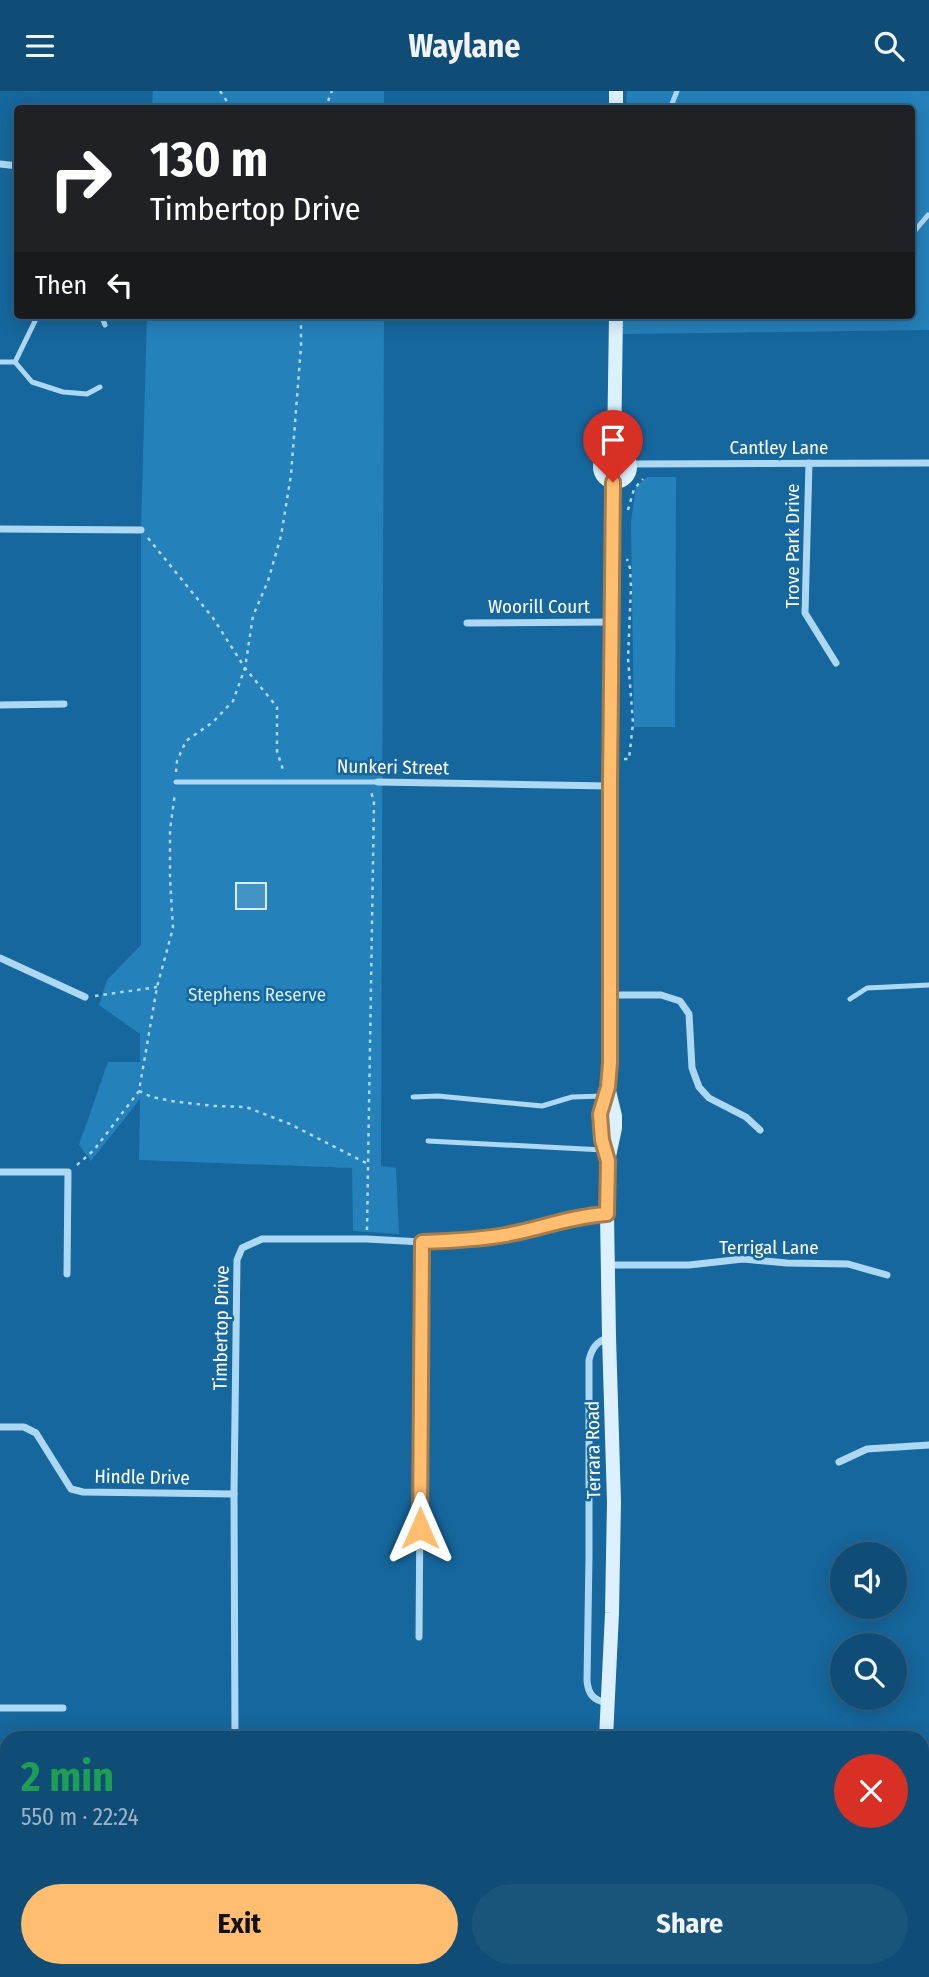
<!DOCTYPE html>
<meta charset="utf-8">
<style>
:root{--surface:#104d76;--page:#19547b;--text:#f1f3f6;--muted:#9cb4c5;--line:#306488;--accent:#ffbe6f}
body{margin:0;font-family:"Fira Sans Condensed",sans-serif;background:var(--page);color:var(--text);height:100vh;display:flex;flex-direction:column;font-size:26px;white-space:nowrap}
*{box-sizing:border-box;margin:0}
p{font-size:23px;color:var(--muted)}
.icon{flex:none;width:38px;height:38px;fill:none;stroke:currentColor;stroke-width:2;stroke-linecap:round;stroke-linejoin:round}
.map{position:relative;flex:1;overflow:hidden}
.panel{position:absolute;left:0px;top:1640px;width:929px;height:247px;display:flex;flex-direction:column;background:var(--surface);border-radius:21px 21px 0 0;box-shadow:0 4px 18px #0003,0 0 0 2px var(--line)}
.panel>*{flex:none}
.banner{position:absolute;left:14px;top:14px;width:901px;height:214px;border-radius:7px;box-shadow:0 4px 18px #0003,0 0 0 2px var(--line);background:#202124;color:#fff;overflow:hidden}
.fabs{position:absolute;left:830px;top:1451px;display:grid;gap:14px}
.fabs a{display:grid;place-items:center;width:77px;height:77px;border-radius:50%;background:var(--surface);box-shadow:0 4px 18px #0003,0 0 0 2px var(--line);font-size:35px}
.pin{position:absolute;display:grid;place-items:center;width:60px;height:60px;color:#fff;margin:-72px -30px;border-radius:50% 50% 50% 0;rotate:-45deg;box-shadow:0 0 7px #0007}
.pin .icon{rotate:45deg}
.me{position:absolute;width:77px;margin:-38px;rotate:0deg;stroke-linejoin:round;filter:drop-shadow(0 0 5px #0008)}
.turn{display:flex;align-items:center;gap:24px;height:147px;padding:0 21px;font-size:32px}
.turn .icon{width:91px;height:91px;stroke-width:2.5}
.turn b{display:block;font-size:49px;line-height:60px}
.then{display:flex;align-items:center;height:66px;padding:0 21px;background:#0003;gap:14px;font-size:26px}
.round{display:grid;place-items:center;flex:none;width:74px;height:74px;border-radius:37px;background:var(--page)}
.overview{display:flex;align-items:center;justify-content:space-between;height:119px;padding:0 21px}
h1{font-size:42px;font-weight:700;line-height:52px;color:#1e9e55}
.button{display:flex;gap:14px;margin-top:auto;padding:14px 21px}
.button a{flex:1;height:80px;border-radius:42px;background:var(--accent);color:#111;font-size:28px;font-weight:700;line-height:80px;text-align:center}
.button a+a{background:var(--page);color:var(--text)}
header{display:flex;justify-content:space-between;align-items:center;height:91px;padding:0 21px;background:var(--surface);font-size:32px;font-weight:700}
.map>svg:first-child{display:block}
</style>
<header><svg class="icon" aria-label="menu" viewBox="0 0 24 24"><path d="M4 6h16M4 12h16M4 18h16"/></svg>Waylane<svg class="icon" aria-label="search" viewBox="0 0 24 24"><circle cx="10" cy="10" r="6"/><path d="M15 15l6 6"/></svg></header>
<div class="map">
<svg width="929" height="1886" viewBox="0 0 929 1886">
<rect width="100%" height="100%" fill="#16679d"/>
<g fill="#2581ba">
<polygon points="153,0 384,0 384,17 152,17"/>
<polygon points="627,0 929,0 929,239 623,243 623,224 912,224 912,18 626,17"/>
<polygon points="147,224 384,224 381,1075 396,1077 399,1143 353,1140 352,1077 139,1069 140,1008 91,1070 79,1054 108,971 140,971 140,943 99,914 107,889 141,854 141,439"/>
<polygon points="647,386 676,386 675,636 634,636 631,430 636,396"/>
</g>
<rect fill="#4393c5" stroke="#d6eefd" stroke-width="2" x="236" y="792" width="30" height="26"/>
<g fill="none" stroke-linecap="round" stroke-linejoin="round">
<g stroke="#add8f3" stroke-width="2.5" stroke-dasharray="3.5 5" stroke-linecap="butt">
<polyline points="220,0 232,18"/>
<polyline points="325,18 332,0"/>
<polyline points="628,419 634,398 643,388"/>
<polyline points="148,447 213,527 245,577 277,616 277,660 284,682"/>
<polyline points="624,668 629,668 633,632 628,567 631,496 630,477 627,468"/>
<polyline points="176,681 177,670 186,650 213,631 233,610 245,577 253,525 268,490 281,445 291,384 301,255 301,224"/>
<polyline points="95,905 157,896"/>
<polyline points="139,1000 152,1006 171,1010 214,1015 246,1016 290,1033 366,1072"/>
<polyline points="77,1074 94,1059 139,1000 157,896 173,837 170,787 170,739 175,702"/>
<polyline points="367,1139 374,710 371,701"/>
</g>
<g stroke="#add8f3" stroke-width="5">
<polyline points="670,18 677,0"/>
<polyline points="912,143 928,124"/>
<polyline points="41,224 37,226 15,271 32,291 63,301 87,303 100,296"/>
<polyline points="101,224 105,234"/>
<polyline points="0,271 15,271"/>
<polyline points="176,691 378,691"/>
<polyline points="850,908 867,897 929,894"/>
<polyline points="413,1006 438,1005 542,1015 572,1006 603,1005"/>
<polyline points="428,1050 603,1059"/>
</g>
<g stroke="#add8f3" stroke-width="7">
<polyline points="0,73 18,75"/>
<polyline points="809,372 805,522 836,572"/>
<polyline points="630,373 929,372"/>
<polyline points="0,438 141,439"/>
<polyline points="467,532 611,531"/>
<polyline points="0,614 64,613"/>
<polyline points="378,691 609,695"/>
<polyline points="0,867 85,906"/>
<polyline points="610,904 661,904 680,910 689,923 692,977 699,996 709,1007 746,1026 760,1039"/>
<polyline points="0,1081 68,1081 67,1183"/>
<polyline points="607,1174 689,1174 743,1168 787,1172 848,1173 887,1184"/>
<polyline points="0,1336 24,1336 36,1342 71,1398 83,1401 234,1403"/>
<polyline points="839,1371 867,1358 929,1354"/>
<polyline points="419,1546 422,1151"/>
<path d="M607,1612C593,1609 588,1603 587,1589L589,1466V1269C592,1257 596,1251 609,1246"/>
<polyline points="0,1617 63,1617"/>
<polyline points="235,1647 234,1403 237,1169 242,1157 262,1148 367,1148 422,1151 470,1150 507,1144 589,1124 606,1123"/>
<polyline points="864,1880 868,1886"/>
<polyline points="232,1886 232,1880"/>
</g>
<g stroke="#ddf0fd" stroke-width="14">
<polyline points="616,18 616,0"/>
<polyline points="614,360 616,224"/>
<circle cx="615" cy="376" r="15"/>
<polyline points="608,1070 602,1049 600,1023 608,996 610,972 610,695 613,391"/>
<polyline points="606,1647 612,1522 614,1411 609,1246 607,1123 608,1070 615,1037 615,1025 608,996"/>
<polyline points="602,1886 602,1880"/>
</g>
</g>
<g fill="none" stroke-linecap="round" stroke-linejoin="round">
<defs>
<path id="route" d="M420,1437L422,1151C450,1150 477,1149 505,1144C539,1138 572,1125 607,1123L608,1070L602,1049L600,1023L608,996L610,972V695L613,391"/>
</defs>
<use href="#route" stroke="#a67c48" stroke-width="18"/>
<use href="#route" stroke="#ffbe6f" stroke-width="12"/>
</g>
<g text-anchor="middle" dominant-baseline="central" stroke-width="5" stroke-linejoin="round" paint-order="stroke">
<g font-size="19" fill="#fff" stroke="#16679d">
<text x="779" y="356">Cantley Lane</text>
<text transform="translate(792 455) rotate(-90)">Trove Park Drive</text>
<text x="539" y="515">Woorill Court</text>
<text transform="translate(393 676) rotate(1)">Nunkeri Street</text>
<text x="769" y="1156">Terrigal Lane</text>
<text transform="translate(221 1237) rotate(-89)">Timbertop Drive</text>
<text transform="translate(593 1359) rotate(-91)">Terrara Road</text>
<text transform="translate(142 1386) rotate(1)">Hindle Drive</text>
</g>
<g font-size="19" fill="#d6eefd" stroke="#16679d">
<text x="257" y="903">Stephens Reserve</text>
</g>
</g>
</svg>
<div class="fabs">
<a><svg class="icon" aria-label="sound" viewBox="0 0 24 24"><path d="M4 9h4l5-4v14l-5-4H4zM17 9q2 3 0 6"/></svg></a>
<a><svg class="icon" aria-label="search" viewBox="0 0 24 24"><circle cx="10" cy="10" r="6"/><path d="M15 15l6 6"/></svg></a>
</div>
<div class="pin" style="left:613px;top:391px;background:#d93025"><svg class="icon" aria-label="arrive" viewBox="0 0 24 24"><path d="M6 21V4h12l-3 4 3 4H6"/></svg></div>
<svg class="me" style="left:420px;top:1437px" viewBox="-20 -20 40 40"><path d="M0-17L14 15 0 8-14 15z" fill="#ffbe6f" stroke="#fff" stroke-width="4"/></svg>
<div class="banner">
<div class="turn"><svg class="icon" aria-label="right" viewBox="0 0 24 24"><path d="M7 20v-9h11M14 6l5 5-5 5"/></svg><div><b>130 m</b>Timbertop Drive</div></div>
<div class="then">Then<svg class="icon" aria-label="left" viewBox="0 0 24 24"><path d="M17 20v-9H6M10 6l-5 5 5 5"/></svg></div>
</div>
<section class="panel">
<div class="overview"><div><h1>2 min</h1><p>550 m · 22:24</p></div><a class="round" style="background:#d93025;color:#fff"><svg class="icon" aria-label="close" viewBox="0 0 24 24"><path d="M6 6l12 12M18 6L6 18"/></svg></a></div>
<div class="button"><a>Exit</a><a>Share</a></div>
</section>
</div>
